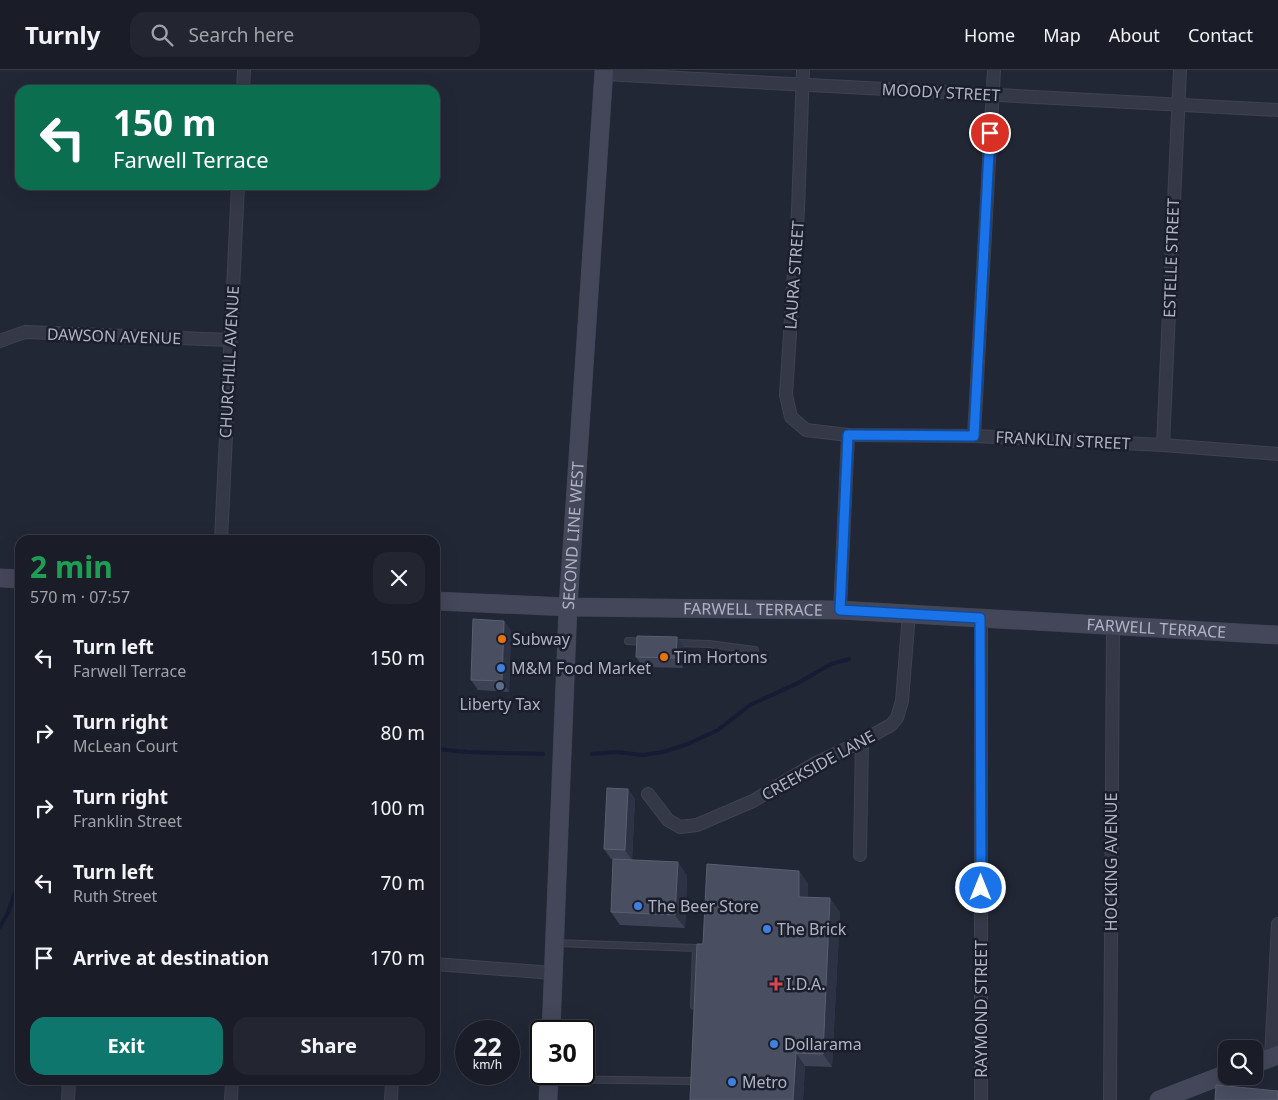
<!DOCTYPE html>
<meta charset="utf-8">
<style>
:root{--surface:#1a1d28;--page:#232630;--text:#f1f3f6;--muted:#9fa2a8;--line:#383b45;--accent:#0f766e}
body{margin:0;font-family:"Noto Sans",sans-serif;background:var(--page);color:var(--text);height:100vh;display:flex;flex-direction:column;font-size:19px;white-space:nowrap}
*{box-sizing:border-box;margin:0}
p{font-size:16px;color:var(--muted)}
.icon{flex:none;width:28px;height:28px;fill:none;stroke:currentColor;stroke-width:2;stroke-linecap:round;stroke-linejoin:round}
.map{position:relative;flex:1;overflow:hidden}
.sheet{position:absolute;left:15px;top:465px;width:425px;height:550px;display:flex;flex-direction:column;background:var(--surface);border-radius:15px;box-shadow:0 5px 20px #0002,0 0 0 1px var(--line)}
.sheet>*{flex:none}
.top-card{position:absolute;left:15px;top:15px;width:425px;height:105px;border-radius:15px;box-shadow:0 5px 20px #0002,0 0 0 1px var(--line);background:#0b6e4f;color:#fff;overflow:hidden}
.buttons{position:absolute;left:1218px;top:970px;display:grid;gap:10px}
.buttons a{display:grid;place-items:center;width:45px;height:45px;border-radius:10px;background:var(--surface);box-shadow:0 5px 20px #0002,0 0 0 1px var(--line);font-size:25px}
.speed{position:absolute;left:455px;top:950px;display:flex;gap:10px;font-size:25px;font-weight:700;text-align:center}
.speed>*{display:grid;place-content:center;width:65px;height:65px;border-radius:50%;background:var(--surface);box-shadow:0 5px 20px #0002,0 0 0 1px var(--line);line-height:1}
.speed small{font-size:12px;font-weight:400}
.speed .limit{border:2px solid #111;border-radius:8px;background:#fff;color:#111}
.pin{position:absolute;display:grid;place-items:center;width:42px;height:42px;color:#fff;margin:-21px;border:2px solid #fff;border-radius:50%;box-shadow:0 1px 5px #0007}
.me{position:absolute;width:55px;margin:-28px;rotate:0deg;stroke-linejoin:round;filter:drop-shadow(0 0 4px #0008)}
.turn{display:flex;align-items:center;gap:18px;height:105px;padding:0 15px;font-size:22px}
.turn .icon{width:65px;height:65px;stroke-width:2.5}
.turn b{display:block;font-size:35px;line-height:42px}
.round{display:grid;place-items:center;flex:none;width:52px;height:52px;border-radius:15px;background:var(--page)}
.head{display:flex;align-items:center;justify-content:space-between;height:85px;padding:0 15px}
h1{font-size:30px;font-weight:700;line-height:38px;color:#1e9e55}
.button{display:flex;gap:10px;margin-top:auto;padding:10px 15px}
.button a{flex:1;height:58px;border-radius:15px;background:var(--accent);color:#fff;font-size:20px;font-weight:700;line-height:58px;text-align:center}
.button a+a{background:var(--page);color:var(--text)}
ul{padding:0;list-style:none}
li{display:flex;align-items:center;gap:15px;height:75px;padding:0 15px}
li div{flex:1}
li b{display:block;font-size:19px}
li em{font-style:normal}
header{display:flex;align-items:center;gap:30px;box-sizing:border-box;height:70px;padding:0 25px;background:var(--surface);border-bottom:1px solid var(--line)}
header strong{font-size:24px}
nav{display:flex;gap:28px;margin-inline-start:auto;font-size:18px}
.search{width:350px;height:45px;background:var(--page);display:flex;align-items:center;gap:12px;box-sizing:border-box;padding:0 18px;border-radius:15px;color:var(--muted);font-size:19px}
.map>svg:first-child{display:block}
</style>
<header>
<strong>Turnly</strong>
<div class="search"><svg class="icon" aria-label="search" viewBox="0 0 24 24"><circle cx="10" cy="10" r="6"/><path d="M15 15l6 6"/></svg>Search here</div>
<nav><a>Home</a><a>Map</a><a>About</a><a>Contact</a></nav>
</header>
<div class="map">
<svg width="1278" height="1030" viewBox="0 0 1278 1030">
<rect width="100%" height="100%" fill="#222736"/>
<g fill="none" stroke-linecap="round" stroke-linejoin="round">
<g stroke="#161c33" stroke-width="4">
<polyline points="435,677 437,679 467,682 543,684"/>
<polyline points="592,684 616,682 643,685 663,682 688,674 718,660 750,635 798,613 831,594 849,589"/>
<polyline points="0,857 8,843 20,808"/>
</g>
<defs>
<g id="lane">
<polyline points="628,571 645,572"/>
<polyline points="675,573 709,574 755,580"/>
<polyline points="556,873 696,878 694,936"/>
<polyline points="550,1009 693,1011"/>
</g>
<g id="street">
<polyline points="803,0 798,140 786,325 791,347 806,360 848,365 974,366 1163,375 1278,384"/>
<polyline points="604,4 1278,40"/>
<polyline points="243,20 244,0"/>
<polyline points="0,271 25,262 230,270"/>
<polyline points="974,366 994,0"/>
<polyline points="1163,375 1180,0"/>
<polyline points="221,470 238,115"/>
<polyline points="840,540 848,365"/>
<polyline points="981,548 981,1030"/>
<polyline points="648,724 668,750 680,757 697,755 753,731 814,694 862,671 891,655 897,648 902,631 909,543"/>
<polyline points="860,785 862,671"/>
<polyline points="435,894 553,903"/>
<polyline points="1271,988 1278,854"/>
<polyline points="68,1030 69,1010"/>
<polyline points="231,1030 232,1010"/>
<polyline points="391,1030 392,1010"/>
<polyline points="1110,1030 1113,555"/>
</g>
<g id="secondary">
<polyline points="0,508 20,509"/>
<path id="s1" d="M435,531L568,537L840,540L1278,565"/>
<path id="s2" d="M551,961L568,537L604,0"/>
<polyline points="1254,994 1278,985"/>
<polyline points="548,1030 549,1004"/>
<polyline points="1159,1030 1226,1004"/>
</g>
</defs>
<use href="#lane" stroke="#3f4250" stroke-width="8"/>
<use href="#street" stroke="#3f4250" stroke-width="14"/>
<use href="#secondary" stroke="#3f4250" stroke-width="19"/>
<use href="#lane" stroke="#353947" stroke-width="6"/>
<use href="#street" stroke="#353947" stroke-width="12"/>
<use href="#secondary" stroke="#44475a" stroke-width="18"/>
</g>
<g fill="#3d4255">
<polygon points="504,551 511,561 509,622 478,620 471,610"/>
<polygon points="677,567 684,577 683,598 643,597 636,587"/>
<polygon points="628,719 635,729 632,790 687,805 685,858 620,855 611,842 626,790 611,789 604,779"/>
<polygon points="799,801 808,814 808,827 840,842 832,997 805,996 803,1030 690,1030 703,874"/>
</g>
<g fill="#2d3244">
<polygon points="504,551 511,561 509,622 502,611"/>
<polygon points="677,567 684,577 683,598 676,588"/>
<polygon points="628,719 635,729 632,790 625,780"/>
<polygon points="678,792 687,805 685,858 675,845"/>
<polygon points="799,801 808,814 808,840 799,827"/>
<polygon points="830,828 840,842 832,997 823,984"/>
<polygon points="796,983 805,996 803,1030 793,1030"/>
</g>
<g fill="#494f61" stroke="#595e70">
<polygon points="473,549 504,551 502,611 471,610"/>
<polygon points="637,566 677,567 676,588 636,587"/>
<polygon points="607,718 628,719 625,780 604,779"/>
<polygon points="613,789 678,792 675,845 611,842"/>
<polygon points="707,794 799,801 799,827 830,828 823,984 796,983 793,1030 690,1030 697,874 703,874"/>
<polygon points="1216,1015 1278,1021 1278,1030 1215,1030"/>
</g>
<g fill="none" stroke-linecap="round" stroke-linejoin="round">
<defs>
<polyline id="route" points="981,818 980,548 840,540 848,365 974,366 990,63"/>
</defs>
<use href="#route" stroke="#114b97" stroke-width="12"/>
<use href="#route" stroke="#1a73e8" stroke-width="9"/>
</g>
<g fill="#e8710a" stroke="#1b1e2b" stroke-width="2">
<circle cx="502" cy="569" r="5"/>
<circle cx="664" cy="587" r="5"/>
</g>
<g fill="#3f7fe0" stroke="#1b1e2b" stroke-width="2">
<circle cx="501" cy="598" r="5"/>
<circle cx="638" cy="836" r="5"/>
<circle cx="767" cy="859" r="5"/>
<circle cx="774" cy="974" r="5"/>
<circle cx="732" cy="1012" r="5"/>
</g>
<circle fill="#5c6f8a" stroke="#1b1e2b" stroke-width="2" cx="500" cy="616" r="5"/>
<path fill="#e0444e" stroke="#1b1e2b" stroke-width="2" d="M773.5 906.5h5v5h5v5h-5v5h-5v-5h-5v-5h5z"/>
<g text-anchor="middle" dominant-baseline="central" stroke-width="5" stroke-linejoin="round" paint-order="stroke">
<g font-size="16" fill="#b0b3c3" stroke="#1b1e2b">
<text transform="translate(941 22) rotate(3)">MOODY STREET</text>
<text transform="translate(1171 188) rotate(-88)">ESTELLE STREET</text>
<text transform="translate(794 205) rotate(-86)">LAURA STREET</text>
<text transform="translate(114 266) rotate(2)">DAWSON AVENUE</text>
<text transform="translate(229 292) rotate(-87)">CHURCHILL AVENUE</text>
<text transform="translate(1063 370) rotate(3)">FRANKLIN STREET</text>
<text stroke="none"><textPath href="#s2" startOffset="496">SECOND LINE WEST</textPath></text>
<text stroke="none"><textPath href="#s1" startOffset="318">FARWELL TERRACE</textPath></text>
<text stroke="none"><textPath href="#s1" startOffset="722">FARWELL TERRACE</textPath></text>
<text transform="translate(818 695) rotate(-29)">CREEKSIDE LANE</text>
<text transform="translate(1111 792) rotate(-90)">HOCKING AVENUE</text>
<text transform="translate(981 939) rotate(-90)">RAYMOND STREET</text>
</g>
<g font-size="16" fill="#b0b3c3" stroke="#1b1e2b" text-anchor="start">
<text x="512" y="569">Subway</text>
<text x="674" y="587">Tim Hortons</text>
<text x="511" y="598">M&amp;M Food Market</text>
<text x="500" y="634" text-anchor="middle">Liberty Tax</text>
<text x="648" y="836">The Beer Store</text>
<text x="777" y="859">The Brick</text>
<text x="786" y="914">I.D.A.</text>
<text x="784" y="974">Dollarama</text>
<text x="742" y="1012">Metro</text>
</g>
</g>
</svg>
<div class="buttons">
<a><svg class="icon" aria-label="search" viewBox="0 0 24 24"><circle cx="10" cy="10" r="6"/><path d="M15 15l6 6"/></svg></a>
</div>
<div class="speed"><div>22<small>km/h</small></div><div class="limit">30</div></div>
<div class="pin" style="left:990px;top:63px;background:#d93025"><svg class="icon" aria-label="arrive" viewBox="0 0 24 24"><path d="M6 21V4h12l-3 4 3 4H6"/></svg></div>
<svg class="me" style="left:981px;top:818px" viewBox="-20 -20 40 40"><circle r="17" fill="#1a73e8" stroke="#fff" stroke-width="3"/><path d="M0-11L8 9 0 5-8 9z" fill="#fff"/></svg>
<div class="top-card">
<div class="turn"><svg class="icon" aria-label="left" viewBox="0 0 24 24"><path d="M17 20v-9H6M10 6l-5 5 5 5"/></svg><div><b>150 m</b>Farwell Terrace</div></div>
</div>
<section class="sheet">
<div class="head"><div><h1>2 min</h1><p>570 m · 07:57</p></div><a class="round"><svg class="icon" aria-label="close" viewBox="0 0 24 24"><path d="M6 6l12 12M18 6L6 18"/></svg></a></div>
<ul>
<li><svg class="icon" aria-label="left" viewBox="0 0 24 24"><path d="M17 20v-9H6M10 6l-5 5 5 5"/></svg><div><b>Turn left</b><p>Farwell Terrace</p></div><em>150 m</em></li>
<li><svg class="icon" aria-label="right" viewBox="0 0 24 24"><path d="M7 20v-9h11M14 6l5 5-5 5"/></svg><div><b>Turn right</b><p>McLean Court</p></div><em>80 m</em></li>
<li><svg class="icon" aria-label="right" viewBox="0 0 24 24"><path d="M7 20v-9h11M14 6l5 5-5 5"/></svg><div><b>Turn right</b><p>Franklin Street</p></div><em>100 m</em></li>
<li><svg class="icon" aria-label="left" viewBox="0 0 24 24"><path d="M17 20v-9H6M10 6l-5 5 5 5"/></svg><div><b>Turn left</b><p>Ruth Street</p></div><em>70 m</em></li>
<li><svg class="icon" aria-label="arrive" viewBox="0 0 24 24"><path d="M6 21V4h12l-3 4 3 4H6"/></svg><div><b>Arrive at destination</b></div><em>170 m</em></li>
</ul>
<div class="button"><a>Exit</a><a>Share</a></div>
</section>
</div>
